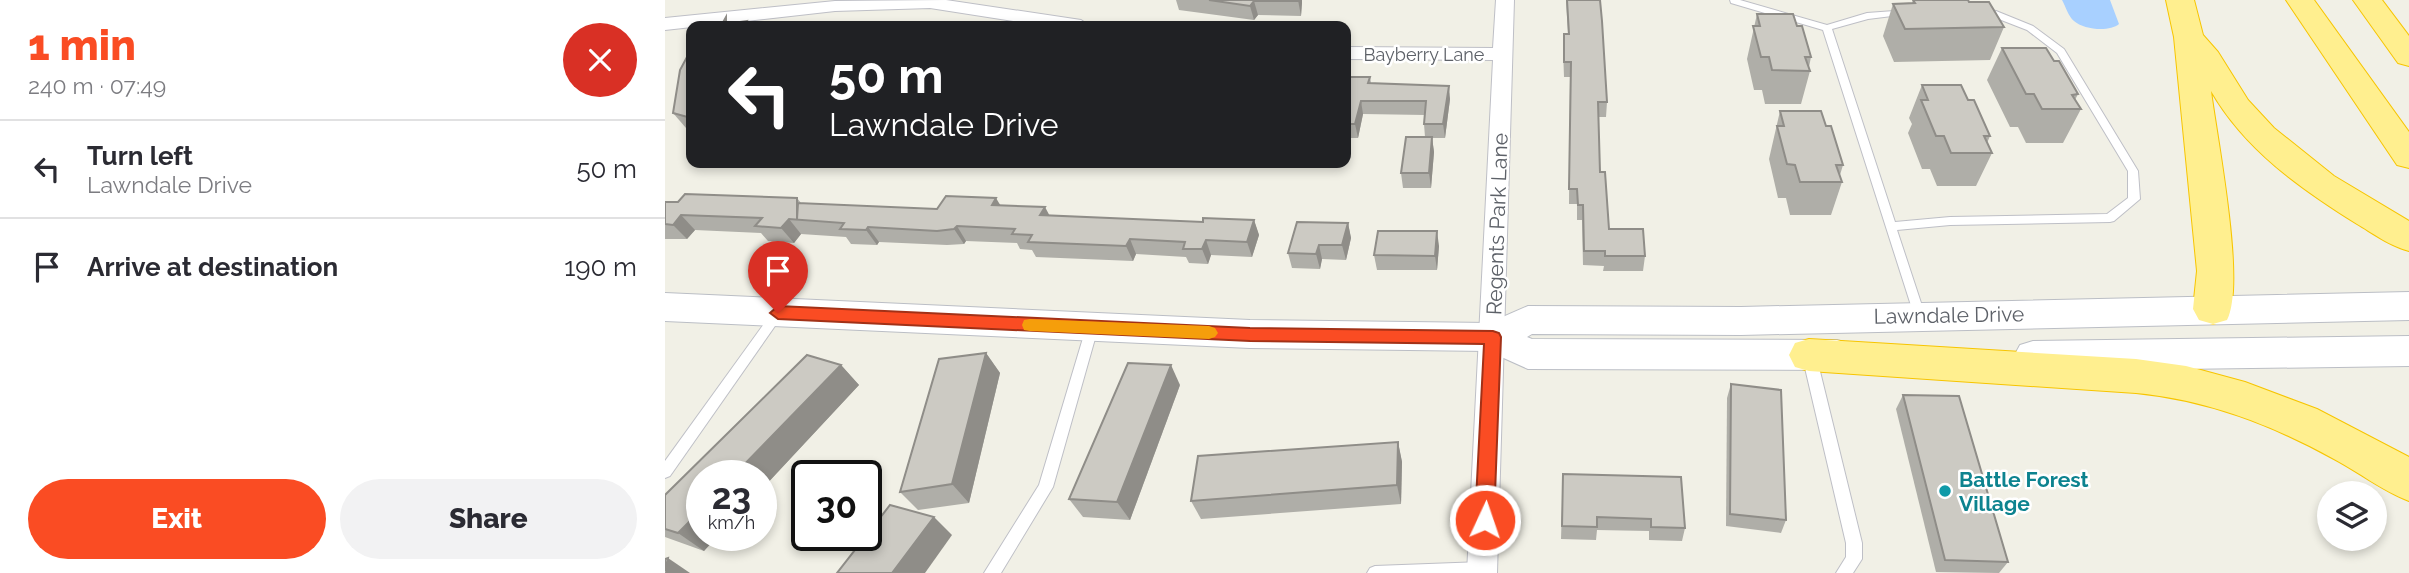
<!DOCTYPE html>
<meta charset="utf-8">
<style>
:root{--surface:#fff;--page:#f2f2f3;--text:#2b2b33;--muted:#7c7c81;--line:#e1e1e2;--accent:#fa4c23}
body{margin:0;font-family:Raleway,sans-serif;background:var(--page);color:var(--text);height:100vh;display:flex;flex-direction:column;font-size:26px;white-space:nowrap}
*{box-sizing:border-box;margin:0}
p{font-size:23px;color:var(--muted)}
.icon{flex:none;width:38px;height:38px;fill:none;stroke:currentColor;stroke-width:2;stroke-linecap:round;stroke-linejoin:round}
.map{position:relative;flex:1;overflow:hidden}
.drawer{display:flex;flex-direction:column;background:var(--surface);width:665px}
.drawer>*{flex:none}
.guide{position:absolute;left:21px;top:21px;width:665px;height:147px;border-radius:14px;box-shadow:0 4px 10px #0003;background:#202124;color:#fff;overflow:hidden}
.controls{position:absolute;left:1652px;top:481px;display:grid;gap:14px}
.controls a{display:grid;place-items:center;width:70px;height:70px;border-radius:50%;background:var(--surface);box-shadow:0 4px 10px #0003;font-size:35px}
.speed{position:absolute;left:21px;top:460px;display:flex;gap:14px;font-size:35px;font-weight:700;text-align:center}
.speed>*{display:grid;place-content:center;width:91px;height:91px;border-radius:50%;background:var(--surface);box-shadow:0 4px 10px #0003;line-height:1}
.speed small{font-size:18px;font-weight:400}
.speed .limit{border:4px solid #111;border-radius:10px;background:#fff;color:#111}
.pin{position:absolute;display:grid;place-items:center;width:60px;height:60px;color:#fff;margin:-72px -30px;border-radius:50% 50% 50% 0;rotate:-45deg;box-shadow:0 0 7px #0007}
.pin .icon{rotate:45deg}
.me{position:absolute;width:77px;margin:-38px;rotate:3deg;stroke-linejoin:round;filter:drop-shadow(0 0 5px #0008)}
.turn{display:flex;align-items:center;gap:24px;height:147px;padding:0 28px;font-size:32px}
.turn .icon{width:91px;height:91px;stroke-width:2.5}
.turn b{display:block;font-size:49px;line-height:60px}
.round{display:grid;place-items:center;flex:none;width:74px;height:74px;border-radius:37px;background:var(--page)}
.head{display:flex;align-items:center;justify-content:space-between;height:119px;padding:0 28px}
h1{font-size:42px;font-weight:800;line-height:52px;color:var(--accent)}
.cta{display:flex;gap:14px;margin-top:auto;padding:14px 28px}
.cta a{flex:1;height:80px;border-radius:42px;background:var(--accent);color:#fff;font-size:28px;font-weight:800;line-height:80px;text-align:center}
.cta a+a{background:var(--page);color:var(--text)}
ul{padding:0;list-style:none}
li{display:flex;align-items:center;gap:21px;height:98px;padding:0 28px;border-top:2px solid var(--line)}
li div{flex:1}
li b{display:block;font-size:26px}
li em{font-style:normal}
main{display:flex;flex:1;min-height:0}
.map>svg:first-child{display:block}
</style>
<main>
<section class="drawer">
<div class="head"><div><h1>1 min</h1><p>240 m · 07:49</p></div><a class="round" style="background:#d93025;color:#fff"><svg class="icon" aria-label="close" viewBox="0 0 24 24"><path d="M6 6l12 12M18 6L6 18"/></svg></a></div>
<ul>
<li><svg class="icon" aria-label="left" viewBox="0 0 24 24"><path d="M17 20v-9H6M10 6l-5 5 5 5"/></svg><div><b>Turn left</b><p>Lawndale Drive</p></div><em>50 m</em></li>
<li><svg class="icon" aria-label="arrive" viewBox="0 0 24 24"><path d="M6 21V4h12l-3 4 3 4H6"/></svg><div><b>Arrive at destination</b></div><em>190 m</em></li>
</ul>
<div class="cta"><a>Exit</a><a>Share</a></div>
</section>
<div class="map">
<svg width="1744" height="573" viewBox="0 0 1744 573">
<rect width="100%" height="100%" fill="#f1f0e6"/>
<path fill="#a8d0ff" d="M1397,0H1445L1454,24C1445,32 1419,30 1409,21C1403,16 1401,7 1397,0Z"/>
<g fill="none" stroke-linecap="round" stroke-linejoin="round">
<defs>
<g id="lane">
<polygon points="1065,0 1075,0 1162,25 1202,13 1243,10 1243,14 1203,19 1167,29 1230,222 1285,217 1442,214 1463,198 1463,171 1392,53 1362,30 1326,16 1314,14 1312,12 1317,9 1331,11 1368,26 1399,49 1473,171 1475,199 1449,221 1445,222 1285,225 1232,230 1260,315 1258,318 1250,318 1158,30 1066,3"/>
<polygon points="113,308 117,310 119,313 117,316 5,476 0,478 0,461 109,310"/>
<polygon points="427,323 431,324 433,328 388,487 336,573 319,573 374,485 421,328 423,324"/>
<polygon points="1144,350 1149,351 1151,355 1197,543 1197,559 1188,573 1171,573 1181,557 1181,543 1137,355 1139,351"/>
<polygon points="817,562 822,564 825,569 823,573 702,573 705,568 710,566"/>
</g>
<g id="street">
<polygon points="281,0 416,20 425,26 381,26 265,8 170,11 0,30 0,18 170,1"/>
<polygon points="831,0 849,0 832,573 802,573 828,60 681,59 681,47 828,48"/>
</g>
<g id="secondary">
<polygon points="1744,292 1744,320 1076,335 867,334 862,337 867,339 1172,340 1185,344 1191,355 1185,366 1172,370 863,369 823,351 585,348 0,321 0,293 585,320 824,323 863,306 1076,307"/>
<polygon points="1744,336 1744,366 1368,371 1355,367 1349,356 1355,345 1368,341"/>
</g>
<g id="highway">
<path d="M1501,0H1529L1538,35L1553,52L1583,100L1609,128L1669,176L1744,221V251C1725,246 1709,234 1692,224C1636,189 1580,150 1546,91C1552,138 1581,284 1562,320L1548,324L1534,320L1528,309L1532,271L1509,37Z"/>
<polygon points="1621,0 1649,0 1744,132 1744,168 1732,165"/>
<polygon points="1688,0 1717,0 1744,36 1744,66 1733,63"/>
<path d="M1144,339L1471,359L1521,366L1580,382L1652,409L1744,457V501C1717,491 1694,472 1669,459C1607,425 1543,400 1471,393L1144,371L1130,367L1124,355L1130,343Z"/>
</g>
</defs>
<use href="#lane" stroke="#bebfc6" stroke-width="2"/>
<use href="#street" stroke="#bebfc6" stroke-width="2"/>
<use href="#secondary" stroke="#bbbec5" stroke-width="2"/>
<use href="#highway" stroke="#f7c500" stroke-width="2"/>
<use href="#lane" fill="#fff" fill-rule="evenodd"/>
<use href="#street" fill="#fff" fill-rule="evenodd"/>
<use href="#secondary" fill="#fff" fill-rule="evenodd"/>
<use href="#highway" fill="#ffef8f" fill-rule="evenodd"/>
</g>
<g fill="#afaea8">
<polygon points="511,0 637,0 636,16 593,15 589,20 514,10"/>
<polygon points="901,0 935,0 942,102 941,117 933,117 935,172 944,229 980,256 978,271 938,271 939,266 918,265 917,220 912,220 912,204 904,204 905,77 899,77 898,49 899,34 903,34"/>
<polygon points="1248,0 1304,2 1339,27 1325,60 1229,62 1218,36 1228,4 1247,3"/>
<polygon points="1092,14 1146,57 1144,67 1145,71 1136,104 1100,104 1097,90 1089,90 1082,59"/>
<polygon points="1337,48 1389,61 1413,94 1410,100 1416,109 1398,143 1361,143 1353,127 1345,127 1322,80"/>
<polygon points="26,57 26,129 21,128 8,113"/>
<polygon points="681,77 705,77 706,83 785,99 780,138 767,138 769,152 766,188 738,188 736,173 760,137 759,124 760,115 698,114 693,138 681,138"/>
<polygon points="1257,85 1303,100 1325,136 1322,143 1327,153 1311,186 1272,186 1265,169 1257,169 1243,133 1247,124 1244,118"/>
<polygon points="1115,111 1161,126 1178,165 1175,175 1177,182 1166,215 1125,215 1121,198 1113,198 1104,159"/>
<polygon points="150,163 182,163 181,165 153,168"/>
<polygon points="132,198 136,203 272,209 335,205 384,216 538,222 589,220 594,235 587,257 546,255 543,264 524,263 521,257 471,254 468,261 371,257 367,250 355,249 352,243 301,241 299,244 282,245 214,242 212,245 186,244 181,237 136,234 129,243 103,241 96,233 30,230 22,239 0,239 0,202 13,202"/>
<polygon points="683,223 686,238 681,260 657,259 655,269 627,268 623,253"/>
<polygon points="774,246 772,270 712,270 709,255"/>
<polygon points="321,353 335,373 304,503 253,510 235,492"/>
<polygon points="176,365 194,385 96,490 96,476 39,551 0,537 0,495"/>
<polygon points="1066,384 1121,520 1116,533 1061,526 1062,398"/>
<polygon points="515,385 465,520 418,517 404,499"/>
<polygon points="1238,395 1343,562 1334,573 1271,572 1231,409"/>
<polygon points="733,442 737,462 736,504 536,519 526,501"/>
<polygon points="898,474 1020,528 1017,541 984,540 984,531 932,530 931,540 896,539"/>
</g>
<g fill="#8f8d88">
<polygon points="633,0 637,0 637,3 636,16"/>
<polygon points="589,1 593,15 589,20 585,6"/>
<polygon points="784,86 785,99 780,138 778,124"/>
<polygon points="696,101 698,114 693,138 690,124"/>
<polygon points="767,137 769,152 766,188 764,173"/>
<polygon points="331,198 340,213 327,205"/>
<polygon points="380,207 388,222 375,215"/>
<polygon points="16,215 30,230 22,239 8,225"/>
<polygon points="124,219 136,234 129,243 116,228"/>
<polygon points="589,220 594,235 587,257 582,242"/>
<polygon points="683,223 686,238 681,260 677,245"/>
<polygon points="292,226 301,241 299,244 289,229"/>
<polygon points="203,227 214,242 212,245 201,230"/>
<polygon points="772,231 774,246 772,270 770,256"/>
<polygon points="465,239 471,254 468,261 461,246"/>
<polygon points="541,240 546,255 543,264 537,249"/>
<polygon points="654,245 657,259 655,269 651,254"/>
<polygon points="321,353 335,373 304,503 287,484"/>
<polygon points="176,365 194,385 96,490 96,476 68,476"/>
<polygon points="506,365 515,385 465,520 452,502"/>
<polygon points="733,442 737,462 736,504 732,485"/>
<polygon points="37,509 37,536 53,536 39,551 13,533"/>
<polygon points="269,517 287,535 260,573 227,573"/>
<polygon points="3,558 25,573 0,573"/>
</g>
<g fill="#cccac3" stroke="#8f8d88" stroke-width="2">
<polygon points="544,0 633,0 633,1 589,1 585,6"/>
<polygon points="902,0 935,0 937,21 942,102 933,102 935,172 940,172 944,229 978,229 980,256 940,256 940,251 919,251 918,205 913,205 912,189 904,189 906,62 899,62 899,34 904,34"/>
<polygon points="1248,0 1303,0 1304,2 1324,2 1339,27 1240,29 1228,4 1250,3"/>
<polygon points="1092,14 1128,14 1132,26 1137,26 1146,57 1140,57 1145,71 1107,70 1104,57 1096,57 1088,26 1095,26"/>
<polygon points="61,17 61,24 82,21 80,26 56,26"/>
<polygon points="1337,48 1381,48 1389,61 1394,61 1413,94 1407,95 1416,109 1377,109 1369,94 1361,94"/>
<polygon points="22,57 26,57 26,118 8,113 15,70"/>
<polygon points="681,77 705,77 703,83 784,86 778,124 759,124 761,101 696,101 690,124 681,124"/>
<polygon points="1257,85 1296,85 1303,100 1309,100 1325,136 1319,136 1327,153 1286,153 1279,136 1271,136 1256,100 1263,100"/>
<polygon points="1115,111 1156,111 1161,126 1166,126 1178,165 1171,165 1177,182 1135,182 1130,165 1122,164 1112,126 1119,126"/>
<polygon points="741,137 767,137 764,173 736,173"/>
<polygon points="20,194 132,198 132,219 133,203 272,209 281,196 331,198 327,205 380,207 375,215 538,222 538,218 589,220 582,242 541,240 537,249 518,249 520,242 465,239 461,246 363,242 367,235 347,234 350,229 292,226 289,229 272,231 203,227 201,230 175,229 179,223 124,219 116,228 90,226 97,218 16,215 8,225 0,224 0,202 13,202"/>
<polygon points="632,222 683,223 677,245 654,245 651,254 623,253"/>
<polygon points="713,231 772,231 770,256 709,255"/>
<polygon points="321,353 287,484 235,492 274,359"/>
<polygon points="142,355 176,365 68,476 37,476 37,509 13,533 0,529 0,495"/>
<polygon points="463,363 506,365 452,502 404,499"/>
<polygon points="1066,384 1116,390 1121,520 1065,514"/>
<polygon points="1238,395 1294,396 1343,562 1280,560"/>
<polygon points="733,442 732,485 526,501 533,456"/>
<polygon points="898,474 1016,477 1020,528 986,527 986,519 932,517 932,527 897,526"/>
<polygon points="225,505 269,517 227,573 172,573"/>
<polygon points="3,558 0,571 0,559"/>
</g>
<polygon fill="#fa4c23" stroke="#a23117" stroke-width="2" points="113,306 585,328 828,331 834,333 836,337 829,520 826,526 820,528 813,526 810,520 819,344 585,341 113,319 105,313"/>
<polygon fill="#f59e0b" points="365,319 544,326 550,328 553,333 550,337 544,339 365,331 359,330 357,325 359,320"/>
<circle fill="#0f9aa8" stroke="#fff" stroke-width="2.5" cx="1280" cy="491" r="7"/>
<g text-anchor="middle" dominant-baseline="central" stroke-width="5" stroke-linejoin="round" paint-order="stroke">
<g font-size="18" fill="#5d6168" stroke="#fff">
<text x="759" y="54">Bayberry Lane</text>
</g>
<g font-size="21" fill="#5d6168" stroke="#fff">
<text transform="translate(832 224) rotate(-88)">Regents Park Lane</text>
<text transform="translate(1284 315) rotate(-1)">Lawndale Drive</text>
</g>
<g font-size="21" font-weight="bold" fill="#0d838f" stroke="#fff" text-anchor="start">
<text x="1294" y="479">Battle Forest<tspan x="1294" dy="24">Village</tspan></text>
</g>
</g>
</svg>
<div class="controls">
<a><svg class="icon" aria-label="layers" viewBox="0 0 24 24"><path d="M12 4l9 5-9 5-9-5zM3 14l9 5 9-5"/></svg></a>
</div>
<div class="speed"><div>23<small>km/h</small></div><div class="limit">30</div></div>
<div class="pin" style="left:113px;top:313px;background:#d93025"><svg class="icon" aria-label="arrive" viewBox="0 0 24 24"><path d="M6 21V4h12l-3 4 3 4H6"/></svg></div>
<svg class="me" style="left:820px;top:520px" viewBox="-20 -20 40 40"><circle r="17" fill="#fa4c23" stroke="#fff" stroke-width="3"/><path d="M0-11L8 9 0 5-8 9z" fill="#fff"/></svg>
<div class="guide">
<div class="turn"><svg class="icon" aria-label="left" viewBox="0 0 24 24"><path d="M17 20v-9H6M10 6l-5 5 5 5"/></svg><div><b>50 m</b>Lawndale Drive</div></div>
</div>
</div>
</main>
